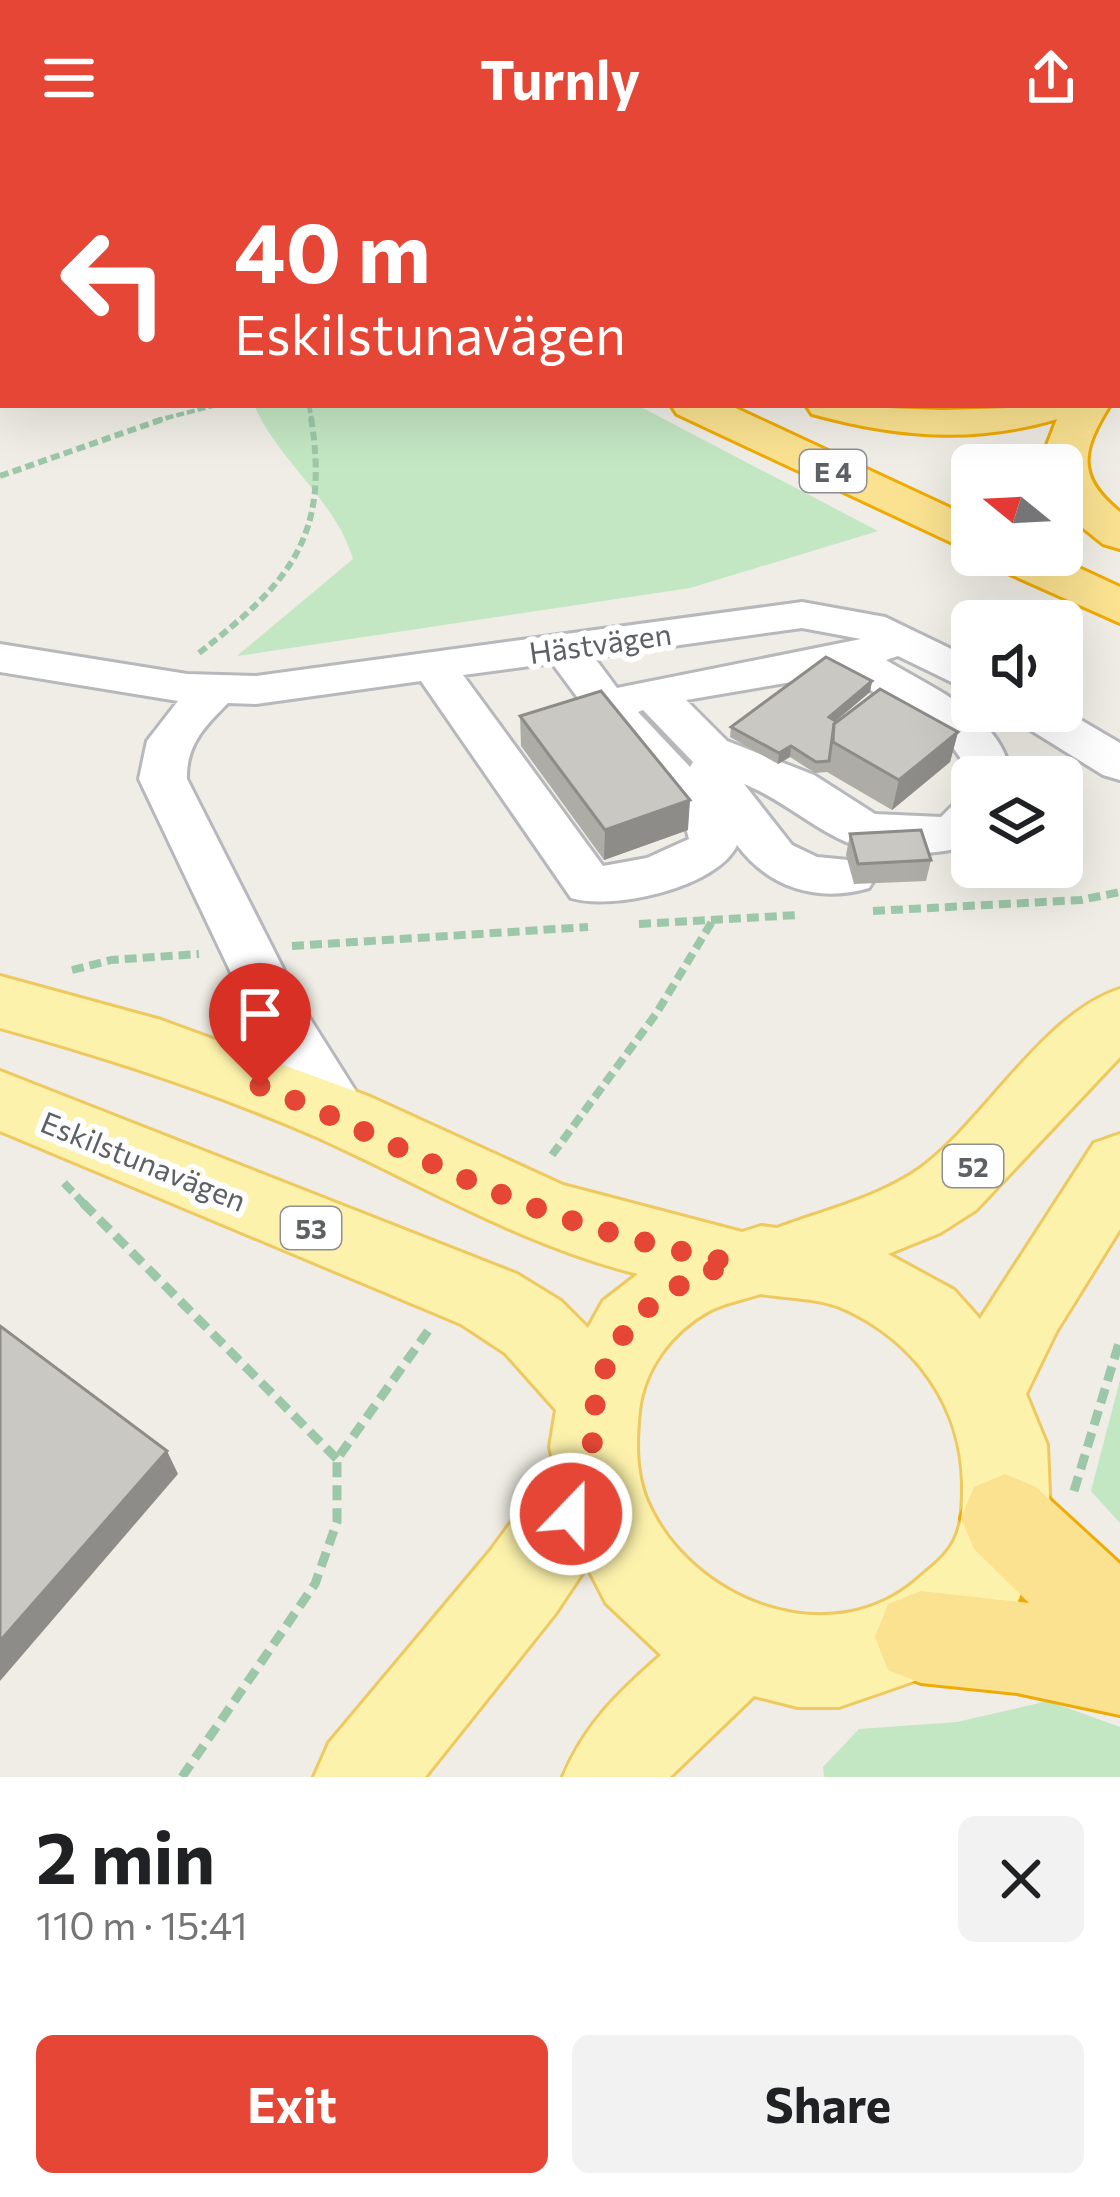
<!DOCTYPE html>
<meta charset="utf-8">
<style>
:root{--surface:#fff;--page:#f2f2f2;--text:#202124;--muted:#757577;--accent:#e54635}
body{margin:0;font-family:Commissioner,sans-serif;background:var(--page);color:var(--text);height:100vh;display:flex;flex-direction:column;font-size:45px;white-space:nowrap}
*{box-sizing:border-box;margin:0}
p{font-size:39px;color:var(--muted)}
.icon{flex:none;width:66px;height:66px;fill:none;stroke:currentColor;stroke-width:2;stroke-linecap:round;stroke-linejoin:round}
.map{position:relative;height:1621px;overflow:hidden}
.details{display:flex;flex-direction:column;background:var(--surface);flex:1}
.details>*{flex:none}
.guide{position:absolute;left:0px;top:0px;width:1122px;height:252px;box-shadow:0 12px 48px #0002;background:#e54635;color:#fff;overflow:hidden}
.needle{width:78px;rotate:288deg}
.controls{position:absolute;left:951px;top:288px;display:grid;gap:24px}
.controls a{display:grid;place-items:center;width:132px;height:132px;border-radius:18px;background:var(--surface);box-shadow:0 12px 48px #0002;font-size:60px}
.pin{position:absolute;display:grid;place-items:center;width:102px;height:102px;color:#fff;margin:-123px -51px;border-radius:50% 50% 50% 0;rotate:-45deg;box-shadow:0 0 12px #0007}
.pin .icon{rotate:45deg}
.me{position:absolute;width:132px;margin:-66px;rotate:22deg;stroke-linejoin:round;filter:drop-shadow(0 0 9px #0008)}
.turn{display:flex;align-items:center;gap:42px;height:252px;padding:0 36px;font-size:54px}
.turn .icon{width:156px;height:156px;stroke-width:2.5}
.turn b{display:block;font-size:84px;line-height:102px}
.round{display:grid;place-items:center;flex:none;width:126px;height:126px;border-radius:18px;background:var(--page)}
.overview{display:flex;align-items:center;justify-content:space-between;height:204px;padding:0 36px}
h1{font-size:72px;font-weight:700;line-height:90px}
.action{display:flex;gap:24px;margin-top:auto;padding:24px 36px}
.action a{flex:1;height:138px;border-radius:18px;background:var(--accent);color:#fff;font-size:48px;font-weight:700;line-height:138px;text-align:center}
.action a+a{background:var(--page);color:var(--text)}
header{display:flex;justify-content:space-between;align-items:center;height:156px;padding:0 36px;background:var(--accent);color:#fff;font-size:54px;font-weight:700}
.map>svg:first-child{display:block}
</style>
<header><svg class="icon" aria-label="menu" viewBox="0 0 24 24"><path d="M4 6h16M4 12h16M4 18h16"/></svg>Turnly<svg class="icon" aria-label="share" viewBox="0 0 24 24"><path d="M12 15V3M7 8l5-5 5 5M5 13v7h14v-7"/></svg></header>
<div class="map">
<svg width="1120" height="1621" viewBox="0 0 1120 1621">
<rect width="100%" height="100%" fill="#efede5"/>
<g fill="#c3e6c3">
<polygon points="311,0 1120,0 1120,205 1119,3"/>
<path d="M254,249H637L878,375L690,432L237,500L353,403C335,343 279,306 254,249Z"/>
<polygon points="1120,1224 1120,1367 1091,1335"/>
<polygon points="1048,1545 1120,1571 1120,1621 824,1621 823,1611 859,1573 957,1566"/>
</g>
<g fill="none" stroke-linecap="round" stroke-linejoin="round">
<defs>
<g id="minor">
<path d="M802,446L885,461L972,503V536L898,500L886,504C933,533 1004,560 1011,621H972L970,632L961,603L948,584L844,517L686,544L727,585L814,619L875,658L941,661L955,647L972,642V689C938,699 885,702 851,688C813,673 782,643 744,628L792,689L817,701L869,706L877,719L869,732C817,747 769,732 737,689C718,731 613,755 571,742L421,525L256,548L228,547C205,570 186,589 187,623L302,850L372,961L364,978L343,985L322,978L253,863L139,623L147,585L178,545L0,516V488L187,518L256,520ZM802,472L861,483L617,532L594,501ZM552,507L592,561L685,668L689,683L647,702L603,710L463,519ZM643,554L693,606L690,611L638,556Z"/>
<polygon points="1062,553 1120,587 1120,624 1103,619 1016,565 1009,555"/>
</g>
<path id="major" d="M0,820L161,864L368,940L563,1029L742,1076L761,1070L777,1072C825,1054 881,1041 922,1011C985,964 1044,857 1120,833V901L976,1054L940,1077L888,1098L954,1134L980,1163L1094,987L1120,978V1073L1056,1176L1026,1238L1047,1289L1050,1361L1013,1458L958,1510L839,1551H798L754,1540L670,1621H563C585,1568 619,1536 661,1499L606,1447L587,1410L555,1458L425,1621H314L329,1587L491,1394L554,1308L550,1291L556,1254L505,1197L461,1168L0,975V915L517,1118L561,1145L588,1172L603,1145L638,1118C524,1090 425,1030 319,982C216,937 108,902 0,872ZM761,1138C786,1142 819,1142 842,1152C915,1184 962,1250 963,1328C963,1352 963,1378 946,1397C939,1406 928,1414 919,1422C832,1500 691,1446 647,1345C635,1316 636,1285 639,1255C644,1213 671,1176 709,1155C724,1147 745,1143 761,1138Z"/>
<g id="highway">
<polygon points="205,0 241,0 243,3 207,3"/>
<polygon points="256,0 292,0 294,3 258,3"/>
<polygon points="671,249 729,249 972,362 972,396 677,258"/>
<path d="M806,249L942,254L1110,249C1082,294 1075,320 1120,356V393L1103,388L1062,355V309L1040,307L1057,263C973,288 896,281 812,258Z"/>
<polygon points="985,399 1051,399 1120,431 1120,467 992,410"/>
<polygon points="1005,1318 1036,1331 1120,1408 1120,1559 1017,1537 921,1527 888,1514 875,1481 888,1448 921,1435 1029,1447 974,1393 961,1362 974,1331"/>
</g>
</defs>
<use href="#minor" stroke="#b6b8bc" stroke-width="6"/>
<use href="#major" stroke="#eec95f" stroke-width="6"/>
<use href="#highway" stroke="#efab05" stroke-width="6"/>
<g stroke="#9cc7a9" stroke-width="4.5" stroke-dasharray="8 3" stroke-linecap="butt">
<polyline points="625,0 633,3"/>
<polyline points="309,249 312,265"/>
<polyline points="155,265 216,249"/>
</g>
<g stroke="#9cc7a9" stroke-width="6" stroke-dasharray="9 4.5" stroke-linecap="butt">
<polyline points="0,320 166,262"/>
<path d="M199,497C287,428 331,383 311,262"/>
</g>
<g stroke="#9cc7a9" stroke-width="8" stroke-dasharray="12 6" stroke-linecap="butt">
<polyline points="873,755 1081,744 1120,736"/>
<polyline points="639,768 798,759"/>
<polyline points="292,790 588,771"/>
<polyline points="72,814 111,804 199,798"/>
<polyline points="552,999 656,858 713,764"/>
<polyline points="64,1027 86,1050"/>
</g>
<g stroke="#9cc7a9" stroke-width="9" stroke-dasharray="15 8" stroke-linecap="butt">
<polyline points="83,1047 337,1303"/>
<polyline points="1074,1335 1120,1184"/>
<polyline points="182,1621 315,1428 337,1366 337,1303 428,1175"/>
</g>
<use href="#minor" fill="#fff" fill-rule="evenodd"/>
<use href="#major" fill="#fdf2ac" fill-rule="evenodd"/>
<use href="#highway" fill="#fae291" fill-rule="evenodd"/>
</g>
<g fill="#aeaca7">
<polygon points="872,525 870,536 836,565 958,576 950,606 892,654 827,616 815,617 790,601 778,608 730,581 731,571"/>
<polygon points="520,560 688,674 604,704 521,590"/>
<polygon points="850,678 931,704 926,725 854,728 846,699"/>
</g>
<g fill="#8d8c88">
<polygon points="872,525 870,536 827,572 829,561"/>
<polygon points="958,576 950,606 892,654 899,624"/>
<polygon points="791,590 790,601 778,608 779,597"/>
<polygon points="690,644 688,674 604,704 605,674"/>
<polygon points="167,1295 178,1318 0,1525 0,1485"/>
</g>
<g fill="#cac8c2" stroke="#8d8c88" stroke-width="3">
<polygon points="826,501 872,525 829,561 837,566 834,568 829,605 816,606 791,590 779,597 731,571"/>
<polygon points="880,533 958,576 899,624 833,586 834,568"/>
<polygon points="601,535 690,644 605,674 520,560"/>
<polygon points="921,674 931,704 858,708 850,678"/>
<polygon points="0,1170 167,1295 0,1485"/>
</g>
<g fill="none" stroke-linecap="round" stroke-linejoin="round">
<path stroke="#e54635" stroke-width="21" stroke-dasharray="0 37.8" d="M260,930C358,968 449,1021 547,1056C609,1078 671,1094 734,1107C628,1138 580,1213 595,1323L571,1358"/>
</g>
<g text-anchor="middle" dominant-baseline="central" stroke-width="12" stroke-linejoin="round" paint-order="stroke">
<g fill="#fff" stroke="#8e9093" stroke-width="3">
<rect x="800" y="294" width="66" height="42" rx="9"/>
<rect x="943" y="989" width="60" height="42" rx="9"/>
<rect x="281" y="1051" width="60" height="42" rx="9"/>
</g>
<g font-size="27" font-weight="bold" fill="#5d6165">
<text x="833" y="315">E 4</text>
<text x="973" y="1010">52</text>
<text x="311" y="1072">53</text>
</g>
<g font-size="30" fill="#5d6165" stroke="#fff">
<text transform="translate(600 486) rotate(-8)">Hästvägen</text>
<text transform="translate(144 1004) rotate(22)">Eskilstunavägen</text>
</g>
</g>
</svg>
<div class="controls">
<a><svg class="needle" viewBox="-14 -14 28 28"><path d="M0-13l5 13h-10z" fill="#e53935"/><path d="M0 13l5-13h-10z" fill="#757577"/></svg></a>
<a><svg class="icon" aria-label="sound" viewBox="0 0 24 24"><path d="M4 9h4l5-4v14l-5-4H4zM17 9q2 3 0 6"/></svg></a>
<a><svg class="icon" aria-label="layers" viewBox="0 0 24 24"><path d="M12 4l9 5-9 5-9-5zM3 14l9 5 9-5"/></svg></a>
</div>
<div class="pin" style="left:260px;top:930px;background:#d93025"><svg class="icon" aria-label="arrive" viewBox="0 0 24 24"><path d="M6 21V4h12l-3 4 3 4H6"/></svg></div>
<svg class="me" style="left:571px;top:1358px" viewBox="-20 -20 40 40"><circle r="17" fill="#e54635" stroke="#fff" stroke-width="3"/><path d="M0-11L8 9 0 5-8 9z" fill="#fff"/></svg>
<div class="guide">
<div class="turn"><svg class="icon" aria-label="left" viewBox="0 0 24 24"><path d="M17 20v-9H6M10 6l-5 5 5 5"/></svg><div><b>40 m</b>Eskilstunavägen</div></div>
</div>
</div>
<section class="details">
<div class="overview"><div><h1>2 min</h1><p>110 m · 15:41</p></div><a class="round"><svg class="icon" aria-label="close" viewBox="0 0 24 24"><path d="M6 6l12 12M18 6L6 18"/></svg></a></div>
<div class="action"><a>Exit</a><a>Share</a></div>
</section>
